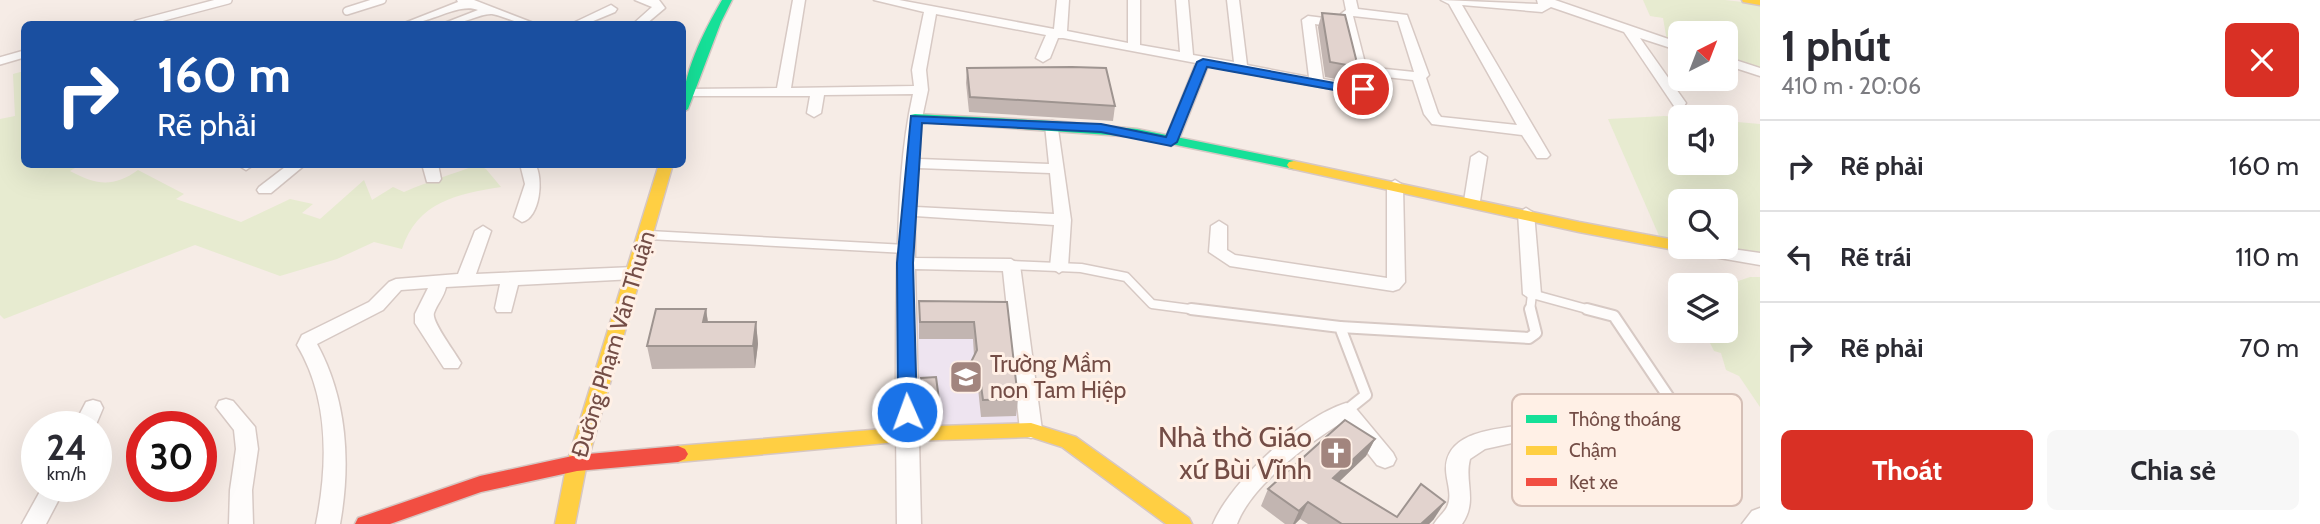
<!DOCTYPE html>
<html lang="vi">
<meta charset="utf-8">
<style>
:root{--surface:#fff;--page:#f7f7f7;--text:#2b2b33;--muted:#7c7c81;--line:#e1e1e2;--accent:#d93025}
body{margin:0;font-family:Cabin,sans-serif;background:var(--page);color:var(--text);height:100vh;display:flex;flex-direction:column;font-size:26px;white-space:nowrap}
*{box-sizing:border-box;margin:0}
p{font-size:23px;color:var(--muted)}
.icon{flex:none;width:38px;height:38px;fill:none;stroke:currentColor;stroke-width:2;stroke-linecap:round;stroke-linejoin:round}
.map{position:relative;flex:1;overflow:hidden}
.drawer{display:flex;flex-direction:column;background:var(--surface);width:560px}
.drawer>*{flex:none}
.banner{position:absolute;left:21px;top:21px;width:665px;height:147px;border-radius:10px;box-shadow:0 7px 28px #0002;background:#1a4fa0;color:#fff;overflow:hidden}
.needle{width:46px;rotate:42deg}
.buttons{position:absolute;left:1668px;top:21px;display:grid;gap:14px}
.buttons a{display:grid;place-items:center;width:70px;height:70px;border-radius:10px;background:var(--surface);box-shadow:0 7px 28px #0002;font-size:35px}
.speed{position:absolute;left:21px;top:411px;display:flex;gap:14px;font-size:35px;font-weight:700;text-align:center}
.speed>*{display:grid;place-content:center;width:91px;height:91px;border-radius:50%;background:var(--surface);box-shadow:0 7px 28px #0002;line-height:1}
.speed small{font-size:18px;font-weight:400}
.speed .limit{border:10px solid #d22;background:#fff;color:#111}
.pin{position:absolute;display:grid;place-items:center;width:60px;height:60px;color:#fff;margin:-30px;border:4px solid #fff;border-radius:50%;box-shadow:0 2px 7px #0007}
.me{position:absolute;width:77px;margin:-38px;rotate:358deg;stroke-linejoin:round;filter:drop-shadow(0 0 5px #0008)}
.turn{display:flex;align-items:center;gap:24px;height:147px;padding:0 21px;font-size:32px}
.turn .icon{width:91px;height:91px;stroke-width:2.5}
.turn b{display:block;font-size:49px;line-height:60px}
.round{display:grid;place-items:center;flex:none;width:74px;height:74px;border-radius:10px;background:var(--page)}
.overview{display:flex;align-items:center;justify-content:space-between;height:119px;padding:0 21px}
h1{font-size:42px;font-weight:700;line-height:52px}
.button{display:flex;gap:14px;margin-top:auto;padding:14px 21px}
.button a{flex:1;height:80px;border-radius:10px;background:var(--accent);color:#fff;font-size:28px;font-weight:700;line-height:80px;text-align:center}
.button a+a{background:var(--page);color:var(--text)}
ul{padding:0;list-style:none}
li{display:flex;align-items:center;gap:21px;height:91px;padding:0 21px;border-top:2px solid var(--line)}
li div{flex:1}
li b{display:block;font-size:26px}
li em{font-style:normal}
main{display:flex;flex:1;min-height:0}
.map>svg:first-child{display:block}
</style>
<main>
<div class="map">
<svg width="1760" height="524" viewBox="0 0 1760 524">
<rect width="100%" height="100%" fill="#f6ece6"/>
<polygon fill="#eee4f0" points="912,317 1012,319 1022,424 916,428"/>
<g fill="#e7ebd0">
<polygon points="1643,0 1725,0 1760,4 1760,70 1726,59 1726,33 1680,33 1680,45 1667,41 1663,18 1650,16"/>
<path d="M24,71V164L80,165L70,171C96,185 113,188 138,170L184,194L176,199L241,222L290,199L313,204L302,213L320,219L364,180L372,200L393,187L404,192C429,181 453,174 477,165L486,169L501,187C457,194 417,202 402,249L374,242L337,259L280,276L195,245L4,319L0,315V119L15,116L13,74Z"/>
<polygon points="1664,116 1680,117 1680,163 1726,163 1726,121 1760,124 1760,255 1711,247 1726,247 1726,201 1680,201 1680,242 1660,238 1608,119"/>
<polygon points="1750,277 1760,277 1760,407 1739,376 1726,370 1721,353 1714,351 1710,343 1719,342 1718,331 1726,331 1726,319 1732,310 1726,301 1726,285 1713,285 1716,281 1738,281"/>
</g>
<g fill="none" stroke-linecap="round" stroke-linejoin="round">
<defs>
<g id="lane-far2">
<polyline points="347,11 382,0"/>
<polyline points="137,24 228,0"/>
<polyline points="0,61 24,54"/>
</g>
<g id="lane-far1">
<polyline points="649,235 906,249"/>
<polyline points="1011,265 1081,268 1126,277 1152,304 1205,311"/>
<polyline points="1530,311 1532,294 1594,311"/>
</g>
<g id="lane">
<polyline points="1191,309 1340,327 1366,395 1346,411"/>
<polyline points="1587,309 1614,316 1678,411 1693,415 1730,416"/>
<polyline points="1340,327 1529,338 1536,333 1530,309"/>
</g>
<g id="street">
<path d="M457,0H474L536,24C519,26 508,17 492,14C480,13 461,26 442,24L478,10C457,2 428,26 402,24L458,2Z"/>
<polygon points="635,0 659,0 665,8 646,24 633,24 652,7"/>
<path d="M793,0H805L791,88L914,86L912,70L924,12L874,0H899L1054,29L1057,0H1069L1067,31L1128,43V0H1140V45L1180,52L1176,0H1188L1193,55L1234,62L1227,0H1239L1247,65L1309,77L1302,20L1308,16L1340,20L1341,14L1346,10L1344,0H1356L1358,9L1407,15L1429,75L1426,78L1438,113L1441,117L1517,125L1449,4L1441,0L1538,4L1537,0H1555L1680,43V51L1640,38L1686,103L1684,106H1674L1624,32L1551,7L1542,12L1462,5L1550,155L1547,158H1537L1522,135L1432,124L1424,114L1413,80L1368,75L1371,85L1359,94L1208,66L1178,142L1171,146L1164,142L1196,63L1063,38H1058L1050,58L1043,62L1036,58L1046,35L936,14L926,70L928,90L922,118L919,159L1049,164L1045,125L1052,121L1057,122L1071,220L1068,267L1059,273L1050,267L1054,225L915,216V258L1011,259L1020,265L1042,430L1038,436L1031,438L1024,436L1020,430L1003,271L915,269L921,524H897C896,439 895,354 897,269C899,211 900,151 913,94L824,95L821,113L814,117L807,113L810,96H682V90L687,89L777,88ZM1353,16L1398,21L1414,72L1366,67ZM1315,24L1342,28L1356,85L1323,79ZM918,168L1050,173L1054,214L916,207Z"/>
<polygon points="611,5 617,9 615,12 586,24 571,24"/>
<polygon points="1726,57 1760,68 1760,76 1726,65"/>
<polygon points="1479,152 1487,157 1480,201 1472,206 1464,201 1471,157"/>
<polygon points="255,164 246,170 238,165 239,164"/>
<polygon points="289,164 306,164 271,193 259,193 257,190 259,187"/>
<polygon points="422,164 438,164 441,179 439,182 427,182"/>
<path d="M520,164H535C544,178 540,218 522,222L514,217L525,184Z"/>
<polygon points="1395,180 1403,185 1405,282 1399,289 1393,291 1230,266 1209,252 1211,226 1219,221 1227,226 1227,250 1235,255 1387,278 1387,185"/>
<polygon points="1526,208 1534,213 1541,294 1532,300 1523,294 1518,213"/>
<path d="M483,226L491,231L476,274L634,267L643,273L634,279L518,285L511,312H497L495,308L500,284L446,287C444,297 437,304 434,313C431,321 455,352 461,363L458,368H444L415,323V314L428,288L401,290L383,310L317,344C347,399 351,463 340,524H316C328,465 329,398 297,345L302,335L369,302L389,282L396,279L458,274L475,231Z"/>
<polygon points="1680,243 1680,247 1718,247 1760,253 1760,265 1679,251 1676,247"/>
<polygon points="226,399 233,401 255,427 258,449 252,490 253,524 229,524 230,490 236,449 234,430 216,407 219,401"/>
<polygon points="93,400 100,402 103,408 95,427 73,427 86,402"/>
<path d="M1346,403L1353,405L1393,453L1396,459L1393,465L1385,468L1377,465L1343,422C1308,443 1251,486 1237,524H1213C1231,481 1301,417 1346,403Z"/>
<path d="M1524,425L1531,427L1535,433L1531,439L1485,449L1470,459C1464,482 1478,501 1462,524H1434C1438,517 1444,513 1447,507C1453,495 1446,481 1446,469C1446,431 1497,429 1524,425Z"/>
<polygon points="43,486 66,486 46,524 22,524"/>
<polygon points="1760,508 1760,524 1742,524 1752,511"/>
</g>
<g id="fast">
<path d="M722,0H732L721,22L688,109L682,113C682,74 703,33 722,0Z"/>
<polygon points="915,114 1052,121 1137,129 1294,161 1301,165 1294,169 1137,137 910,121 910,115"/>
</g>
<g id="slow">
<polygon points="1742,0 1760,0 1760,5 1743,2"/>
<polygon points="1294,161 1579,222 1680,241 1680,247 1687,247 1680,251 1579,232 1289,168 1287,165 1289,162"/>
<polygon points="659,164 673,164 587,463 575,524 555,524 567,463"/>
<polygon points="1031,423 1076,437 1189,518 1192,524 1166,524 1062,447 1031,437 908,441 678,462 671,459 668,454 671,449 678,446 908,427"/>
</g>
<polygon id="jam" points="678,446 685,449 688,454 685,459 678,462 577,471 481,492 390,524 355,524 358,518 480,476 577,455"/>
</defs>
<use href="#lane-far2" stroke="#d7c9c4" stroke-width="10"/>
<use href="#lane-far1" stroke="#d7c9c4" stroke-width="11"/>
<use href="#lane" stroke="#d7c9c4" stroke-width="14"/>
<use href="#street" stroke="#d7c9c4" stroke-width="3"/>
<use href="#fast" stroke="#d6c7c3" stroke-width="3"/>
<use href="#slow" stroke="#d6c7c3" stroke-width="3"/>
<use href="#jam" stroke="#d6c7c3" stroke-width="3"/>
<use href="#lane-far2" stroke="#fefcfb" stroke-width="7"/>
<use href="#lane-far1" stroke="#fefcfb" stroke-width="8"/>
<use href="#lane" stroke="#fefcfb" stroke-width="10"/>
<use href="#street" fill="#fefcfb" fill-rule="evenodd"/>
<use href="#fast" fill="#16e098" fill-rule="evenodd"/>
<use href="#slow" fill="#ffcf43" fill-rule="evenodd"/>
<use href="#jam" fill="#f24e42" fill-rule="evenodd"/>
</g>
<g fill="#c2b5b1">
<polygon points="1322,13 1358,67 1353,82 1325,77 1318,27"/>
<polygon points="967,68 1115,106 1113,121 969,112 966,83"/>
<polygon points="919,301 1007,302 1018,399 1016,416 981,417 978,388 970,379 971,362 974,356 973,339 919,339"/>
<polygon points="706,309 708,322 756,322 758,344 755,368 652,369 647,346"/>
<polygon points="921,378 940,407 939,418 921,419"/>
<polygon points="1375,439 1366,456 1339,482 1397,517 1434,519 1429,524 1308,524 1300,519 1295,524 1285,524 1261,506 1268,489"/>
</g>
<g fill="#9e9490">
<polygon points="706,309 709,331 703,322"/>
<polygon points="756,322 758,344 755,368 753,346"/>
<polygon points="1375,439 1366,456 1325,495 1333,478"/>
<polygon points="1308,502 1300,519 1295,524 1293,524 1299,511"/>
<polygon points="1445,502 1434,519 1429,524 1421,524"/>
</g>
<g fill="#e2d3ce" stroke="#9e9490" stroke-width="2">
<polygon points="1322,13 1345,15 1358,67 1330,62"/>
<polygon points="1072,67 1106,68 1115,106 970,97 967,68"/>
<polygon points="919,301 1007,302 1018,399 983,400 979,371 971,362 977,350 974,322 920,322"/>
<polygon points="656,309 706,309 703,322 756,322 753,346 647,346"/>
<polygon points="936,377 940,407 922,407 921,378"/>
<polygon points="1345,420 1375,439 1333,478 1397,517 1421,484 1445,502 1421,524 1342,524 1308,502 1299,511 1268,489"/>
</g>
<polygon fill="#1a73e8" stroke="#114b97" stroke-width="2" points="1203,59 1351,86 1363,85 1369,89 1367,91 1351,93 1207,67 1177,142 1171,146 1101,132 922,123 913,263 917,412 914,417 901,417 898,412 897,263 911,116 1101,124 1166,137 1197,62"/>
<defs>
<symbol id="school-square" viewBox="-11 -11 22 22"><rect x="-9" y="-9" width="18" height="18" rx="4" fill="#a2857e" stroke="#fff0e6"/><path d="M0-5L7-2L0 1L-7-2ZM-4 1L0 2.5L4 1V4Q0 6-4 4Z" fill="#fff"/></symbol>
<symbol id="church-square" viewBox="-11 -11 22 22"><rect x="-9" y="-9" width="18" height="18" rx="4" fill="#a2857e" stroke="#fff0e6"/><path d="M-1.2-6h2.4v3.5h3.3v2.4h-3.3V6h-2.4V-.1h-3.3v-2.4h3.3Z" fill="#fff"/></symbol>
</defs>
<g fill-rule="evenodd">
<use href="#school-square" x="947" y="358" width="38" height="38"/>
<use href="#church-square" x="1317" y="434" width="38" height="38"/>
</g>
<g text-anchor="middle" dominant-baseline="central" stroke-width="6" stroke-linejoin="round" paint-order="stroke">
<g font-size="23" fill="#744d46" stroke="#fff0e6">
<text transform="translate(613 344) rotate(-73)">Đường Phạm Văn Thuận</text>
</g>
<g font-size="23" fill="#744d46" stroke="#fff0e6" text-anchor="start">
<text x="990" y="364">Trường Mầm<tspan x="990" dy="26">non Tam Hiệp</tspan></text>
</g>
<g font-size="28" fill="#744d46" stroke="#fff0e6" text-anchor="end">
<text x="1312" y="437">Nhà thờ Giáo<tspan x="1312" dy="32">xứ Bùi Vĩnh</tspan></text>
</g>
</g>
<rect x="1512" y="394" width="230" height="112" rx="10" fill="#fff0e6" stroke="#d5bfb6" stroke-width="2"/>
<rect x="1526" y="415" width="31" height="8" fill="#16e098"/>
<rect x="1526" y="446" width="31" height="9" fill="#ffcf43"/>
<rect x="1526" y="478" width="31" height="8" fill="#f24e42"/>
<g font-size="19" fill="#744d46">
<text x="1569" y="426">Thông thoáng</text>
<text x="1569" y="457">Chậm</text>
<text x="1569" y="489">Kẹt xe</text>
</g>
</svg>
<div class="buttons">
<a><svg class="needle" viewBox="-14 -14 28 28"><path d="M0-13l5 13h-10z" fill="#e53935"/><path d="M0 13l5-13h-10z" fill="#7c7c81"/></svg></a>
<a><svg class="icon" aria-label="sound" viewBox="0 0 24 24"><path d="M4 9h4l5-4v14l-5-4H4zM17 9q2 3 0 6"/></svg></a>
<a><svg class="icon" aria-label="search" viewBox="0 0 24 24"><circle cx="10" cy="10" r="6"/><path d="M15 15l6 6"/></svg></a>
<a><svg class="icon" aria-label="layers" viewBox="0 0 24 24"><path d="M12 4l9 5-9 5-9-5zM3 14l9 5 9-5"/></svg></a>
</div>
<div class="speed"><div>24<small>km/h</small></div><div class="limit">30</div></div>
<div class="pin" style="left:1363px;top:89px;background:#d93025"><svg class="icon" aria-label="arrive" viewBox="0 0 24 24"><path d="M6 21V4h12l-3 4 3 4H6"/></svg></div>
<svg class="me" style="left:907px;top:412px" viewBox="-20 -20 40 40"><circle r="17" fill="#1a73e8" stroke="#fff" stroke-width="3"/><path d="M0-11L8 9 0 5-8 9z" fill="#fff"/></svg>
<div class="banner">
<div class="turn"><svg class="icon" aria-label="right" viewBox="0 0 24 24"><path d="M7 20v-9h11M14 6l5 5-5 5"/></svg><div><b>160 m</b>Rẽ phải</div></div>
</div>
</div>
<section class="drawer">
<div class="overview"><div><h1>1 phút</h1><p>410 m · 20:06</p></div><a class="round" style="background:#d93025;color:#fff"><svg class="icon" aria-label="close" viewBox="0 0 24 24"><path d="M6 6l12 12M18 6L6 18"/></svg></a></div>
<ul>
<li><svg class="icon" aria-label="right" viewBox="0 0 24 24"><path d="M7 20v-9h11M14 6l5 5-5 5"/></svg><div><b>Rẽ phải</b></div><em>160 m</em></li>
<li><svg class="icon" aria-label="left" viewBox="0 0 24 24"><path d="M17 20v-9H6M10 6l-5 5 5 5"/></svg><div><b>Rẽ trái</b></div><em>110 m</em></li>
<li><svg class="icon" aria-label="right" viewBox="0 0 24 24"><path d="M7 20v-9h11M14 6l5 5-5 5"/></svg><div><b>Rẽ phải</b></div><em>70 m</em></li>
</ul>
<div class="button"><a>Thoát</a><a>Chia sẻ</a></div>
</section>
</main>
